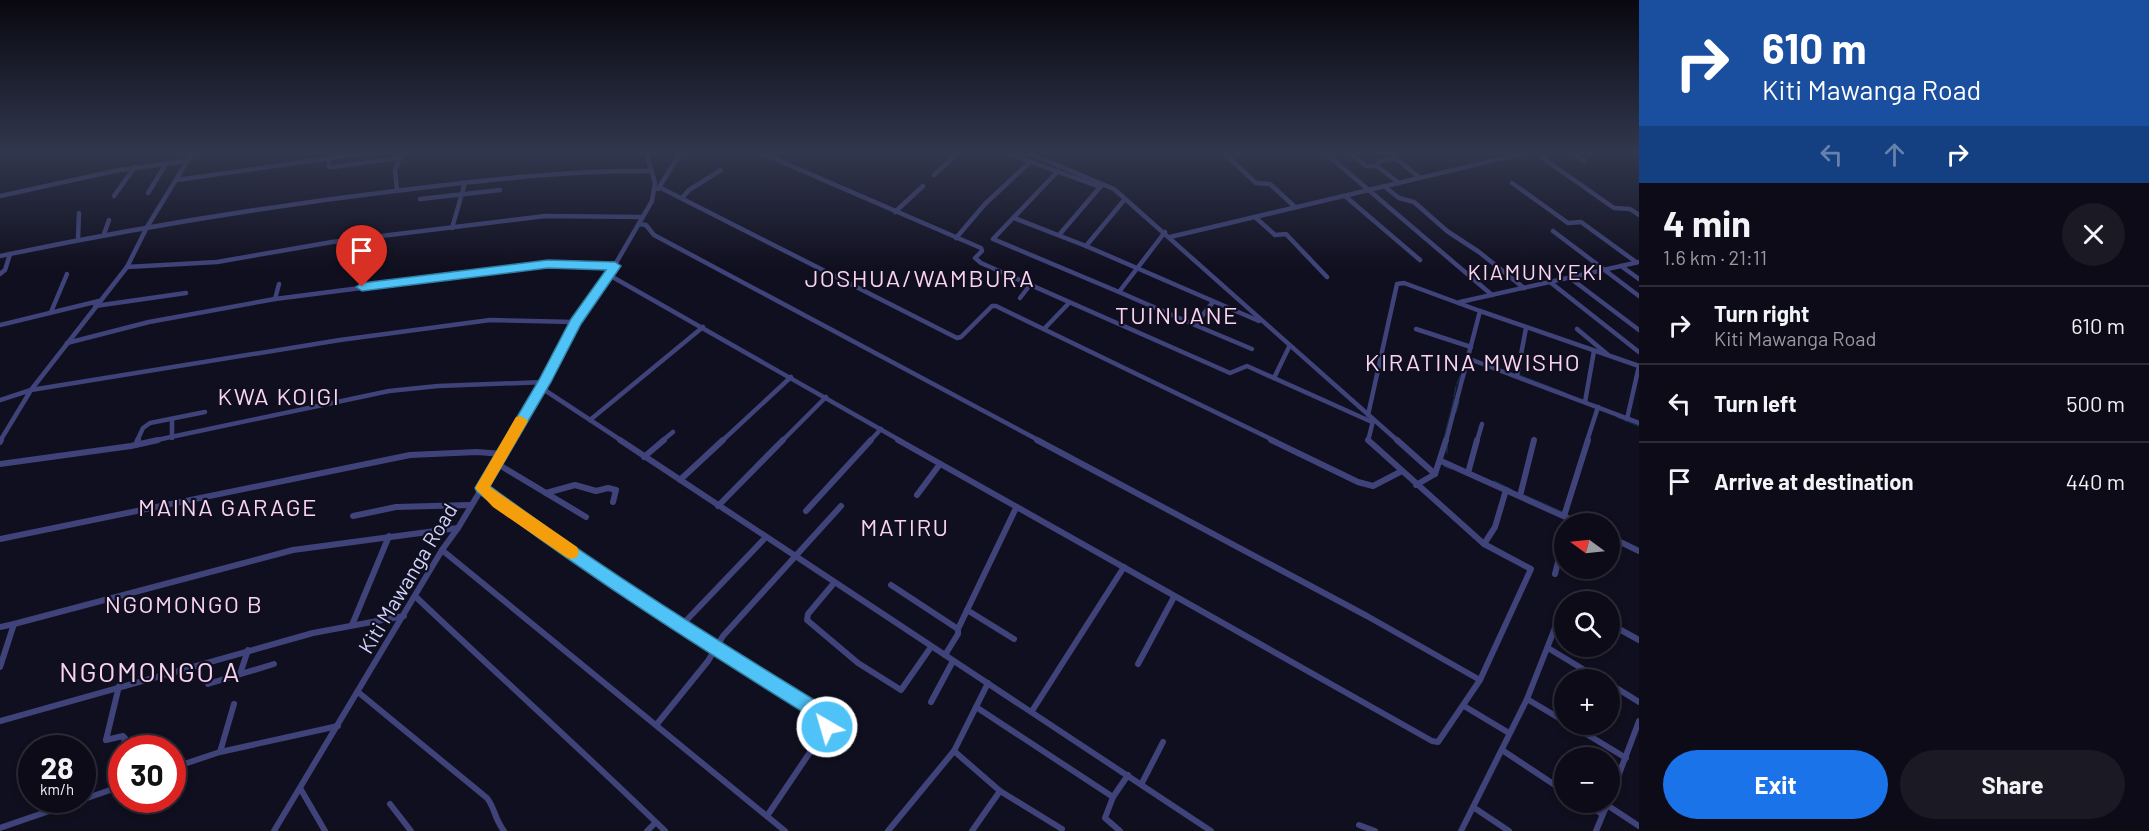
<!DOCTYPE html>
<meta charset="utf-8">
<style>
:root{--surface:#0c0b17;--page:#1a1924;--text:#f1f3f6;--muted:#9a9ba1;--line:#2c2b36;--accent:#1a73e8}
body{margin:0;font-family:Barlow,sans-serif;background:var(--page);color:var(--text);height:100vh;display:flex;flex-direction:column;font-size:22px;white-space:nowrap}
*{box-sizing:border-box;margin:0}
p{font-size:20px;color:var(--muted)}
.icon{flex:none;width:33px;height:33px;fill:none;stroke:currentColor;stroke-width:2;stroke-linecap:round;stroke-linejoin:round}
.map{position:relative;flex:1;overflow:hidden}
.panel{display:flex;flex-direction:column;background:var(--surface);width:510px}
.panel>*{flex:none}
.top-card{background:#1a4fa0;color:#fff;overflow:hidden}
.needle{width:39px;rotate:285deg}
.buttons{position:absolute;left:1554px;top:513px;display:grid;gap:12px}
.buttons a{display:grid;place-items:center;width:66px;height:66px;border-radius:50%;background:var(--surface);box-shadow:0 3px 9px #0003,0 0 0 2px var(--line);font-size:30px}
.speed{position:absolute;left:18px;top:735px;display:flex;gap:12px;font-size:30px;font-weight:700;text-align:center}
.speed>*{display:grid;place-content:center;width:78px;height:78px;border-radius:50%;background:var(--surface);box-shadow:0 3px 9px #0003,0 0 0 2px var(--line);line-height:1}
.speed small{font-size:15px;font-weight:400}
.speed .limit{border:9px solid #d22;background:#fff;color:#111}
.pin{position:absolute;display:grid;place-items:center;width:51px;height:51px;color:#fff;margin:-62px -26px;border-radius:50% 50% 50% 0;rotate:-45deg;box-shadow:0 0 6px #0007}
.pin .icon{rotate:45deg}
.me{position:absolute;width:66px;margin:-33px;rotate:322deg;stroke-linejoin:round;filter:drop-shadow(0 0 4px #0008)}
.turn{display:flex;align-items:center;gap:21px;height:126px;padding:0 24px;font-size:27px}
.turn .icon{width:78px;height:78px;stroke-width:2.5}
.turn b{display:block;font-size:42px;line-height:51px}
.lanes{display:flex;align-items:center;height:57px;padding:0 24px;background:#0003;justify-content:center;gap:30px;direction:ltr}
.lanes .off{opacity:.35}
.round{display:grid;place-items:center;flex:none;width:63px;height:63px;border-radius:32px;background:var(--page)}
.overview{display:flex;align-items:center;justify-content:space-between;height:102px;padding:0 24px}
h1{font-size:36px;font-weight:700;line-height:45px}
.action{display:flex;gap:12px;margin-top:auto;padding:12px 24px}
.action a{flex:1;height:69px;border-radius:36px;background:var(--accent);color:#fff;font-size:24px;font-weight:700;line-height:69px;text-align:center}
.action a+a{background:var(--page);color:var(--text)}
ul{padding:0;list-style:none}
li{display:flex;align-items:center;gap:18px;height:78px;padding:0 24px;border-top:2px solid var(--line)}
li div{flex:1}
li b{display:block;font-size:22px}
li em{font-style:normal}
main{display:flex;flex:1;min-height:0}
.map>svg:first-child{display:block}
</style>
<main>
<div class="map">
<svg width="1639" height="831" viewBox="0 0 1639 831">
<rect width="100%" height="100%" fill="#100f1f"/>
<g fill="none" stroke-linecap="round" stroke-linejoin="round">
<g stroke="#142b44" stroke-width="1.5">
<polyline points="1461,372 1466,355"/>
<polyline points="1519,375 1565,393"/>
<polyline points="1464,379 1469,363"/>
<polyline points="1457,384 1460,376"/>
<polyline points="1454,397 1456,386"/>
<polyline points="1456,412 1459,401"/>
<polyline points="1617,417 1639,426"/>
<polyline points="1444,439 1454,399"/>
<polyline points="1447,446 1447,453"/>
<polyline points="1444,466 1451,469"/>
<polyline points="1494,481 1512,490"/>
<polyline points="1524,495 1562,512"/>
</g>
<g stroke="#3f4379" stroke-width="4.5">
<polyline points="759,152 981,248 982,251 975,258 981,263 1230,373 1247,366 1372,422"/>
<polyline points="1004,152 1100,187"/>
<polyline points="1026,152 1114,189 1398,441"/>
<polyline points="1223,152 1256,183 1270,184 1295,207"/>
<polyline points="1324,152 1492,295"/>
<polyline points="1348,152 1366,166 1377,166 1399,183"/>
<polyline points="1388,152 1420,178"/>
<polyline points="1534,152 1614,208 1630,209 1639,215"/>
<polyline points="1571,152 1585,161"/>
<polyline points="329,157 329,167 332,167 400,158 406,152"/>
<polyline points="1376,165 1378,162 1395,158"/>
<polyline points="1058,171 993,239 1119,292"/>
<polyline points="934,175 959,152"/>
<polyline points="177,180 372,152"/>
<polyline points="1512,183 1568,223 1581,222 1636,262"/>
<polyline points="1384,186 1399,198 1414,202 1447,231 1479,252 1524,288"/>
<polyline points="659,187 957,338 961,337 992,306 996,306 1275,441"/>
<polyline points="658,189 681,152"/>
<polyline points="397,190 395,170 400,158"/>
<polyline points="148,193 166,164"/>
<polyline points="0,196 119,170 187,161"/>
<polyline points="114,196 135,167"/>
<polyline points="1345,196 1420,260"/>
<polyline points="682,198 689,190 721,170"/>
<polyline points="420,199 500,190"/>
<polyline points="895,212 923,186"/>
<polyline points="1255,217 1275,235 1286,234 1327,277"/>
<polyline points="1014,218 1086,246 1259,321"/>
<polyline points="639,224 646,225 654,235 1040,441"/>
<polyline points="452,228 465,183"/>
<polyline points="1553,231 1639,296"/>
<polyline points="1165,232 1119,292 1195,325 1213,302"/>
<polyline points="104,234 109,220"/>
<polyline points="1059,235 1101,186"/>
<polyline points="1170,237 1529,152"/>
<polyline points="956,238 985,204 1030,162"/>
<polyline points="78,239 79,213"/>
<polyline points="1086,246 1125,199"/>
<path d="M0,256C134,228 268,206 403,190C486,180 568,170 652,171"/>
<polyline points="1621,266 1639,279"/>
<polyline points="127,267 217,262 332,242 545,216 643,217"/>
<polyline points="0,274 5,270 10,254"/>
<polyline points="609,275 901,441"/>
<polyline points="1570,278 1639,330"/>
<polyline points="1550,282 1639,352"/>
<polyline points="1020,298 1030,285"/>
<polyline points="275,299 548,264 615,266"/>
<polyline points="1460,302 1639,262"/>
<polyline points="95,306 186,293"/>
<polyline points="1480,311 1639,366"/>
<polyline points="51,312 67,274"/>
<polyline points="0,325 99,301"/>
<polyline points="1195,325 1252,349"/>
<polyline points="1044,329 1069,303"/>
<polyline points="1416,329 1471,347"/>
<polyline points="1577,329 1607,354"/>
<polyline points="67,343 149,322 275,299 279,284"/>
<polyline points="1467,358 1639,423"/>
<polyline points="1517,376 1526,328"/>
<polyline points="1274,378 1289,347"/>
<polyline points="540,387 622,441"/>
<polyline points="0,400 31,390 340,340 490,320 575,322"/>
<polyline points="1585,402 1594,351"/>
<polyline points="1368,415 1397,284 1404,283 1480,311 1446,441"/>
<polyline points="1627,419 1639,366"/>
<polyline points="172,420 172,438"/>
<polyline points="590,420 703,327"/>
<polyline points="0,441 31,390 127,267 147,227 193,152"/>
<polyline points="137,441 143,428 150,423 205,412"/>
<polyline points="152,441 389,391 438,386 545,382"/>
<polyline points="510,441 545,382 575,322 609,275 652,201 655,183 646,152"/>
<polyline points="662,441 673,432"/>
<polyline points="722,441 791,377"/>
<polyline points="782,441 826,397"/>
<polyline points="870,441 881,429"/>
<polyline points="1368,441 1373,421"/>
<polyline points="1477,441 1482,424"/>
<polyline points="1587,441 1598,407"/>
</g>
<g stroke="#3f4379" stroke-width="6">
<polyline points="620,440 1211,831"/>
<polyline points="898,440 1432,741 1438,742 1480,680 1531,569 1484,544 1368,440"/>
<polyline points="1037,440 1367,616 1480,680"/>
<polyline points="1271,440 1358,482 1373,486 1402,471"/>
<polyline points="1397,440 1435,474"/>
<polyline points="0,442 1,440"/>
<polyline points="136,445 138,440"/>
<polyline points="644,457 664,440"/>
<polyline points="1441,461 1581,524"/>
<polyline points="496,463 586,517"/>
<polyline points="0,464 131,446 158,440"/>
<polyline points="1468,473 1477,440"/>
<polyline points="680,480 723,440"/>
<polyline points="1416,485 1435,474 1446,440"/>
<polyline points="482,488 680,627 825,716 828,722 827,727 767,816"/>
<polyline points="546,493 575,485 596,491 608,488 616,490 613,502"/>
<polyline points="917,495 940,464"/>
<polyline points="1520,496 1534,440"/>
<polyline points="718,506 783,440"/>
<polyline points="806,511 871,440"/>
<polyline points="353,516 396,507 470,505"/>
<polyline points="1564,516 1588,440"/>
<polyline points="1610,537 1639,551"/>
<polyline points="0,539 410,455 477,452 503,454"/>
<polyline points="1484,544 1495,527 1506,490"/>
<polyline points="442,550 785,831"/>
<polyline points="1555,574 1564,538"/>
<polyline points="834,583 808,614 807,620 858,663 901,690 931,647"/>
<polyline points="891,585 958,629 958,634 945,655"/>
<path d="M416,597C499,676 583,751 665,831"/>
<polyline points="967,610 1014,639"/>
<polyline points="1610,624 1639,640"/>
<polyline points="352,625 389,536"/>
<polyline points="0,627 14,624"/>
<polyline points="680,627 766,537"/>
<polyline points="958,629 1016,508"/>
<polyline points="1548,648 1601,680"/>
<polyline points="1138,664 1174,597"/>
<polyline points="0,667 14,624 293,550 458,528"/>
<polyline points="240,674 248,650"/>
<polyline points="208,684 274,664"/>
<polyline points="1610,684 1639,702"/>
<path d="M358,692L487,798C495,808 494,818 504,831"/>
<polyline points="1527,699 1564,721"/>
<polyline points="931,702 953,661"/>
<polyline points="1464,706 1509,733"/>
<polyline points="976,707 1113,797"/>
<polyline points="1032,711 1124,567"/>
<polyline points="0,721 313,633 404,616"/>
<polyline points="657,724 708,661 723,636 841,506"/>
<polyline points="1570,724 1626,758"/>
<polyline points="106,740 119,686"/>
<polyline points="106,740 123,736 125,738 123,748"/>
<polyline points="1502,750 1564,791"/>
<polyline points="954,751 1000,791 1062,829"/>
<polyline points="220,752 234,704"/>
<polyline points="172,768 220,752 338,726"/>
<polyline points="1142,783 1163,742"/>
<polyline points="300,788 325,831"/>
<polyline points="112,790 122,754"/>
<polyline points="1610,798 1639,721"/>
<polyline points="1584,802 1602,814"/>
<polyline points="390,804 411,831"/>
<polyline points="1607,805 1639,826"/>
<polyline points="1473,807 1509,831"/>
<polyline points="1359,825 1375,831"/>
<polyline points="0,828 122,786"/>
<polyline points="274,831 442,550 458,528 511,440"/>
<polyline points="647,831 655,823"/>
<polyline points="888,831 954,751 988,683"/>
<polyline points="972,831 1000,791"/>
<polyline points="1120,831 1105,818 1113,797 1128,775"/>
<polyline points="1461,831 1527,699 1564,605"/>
<polyline points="1596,831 1608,802"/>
</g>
</g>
<linearGradient id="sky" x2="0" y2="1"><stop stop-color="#090811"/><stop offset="0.57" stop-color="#31374d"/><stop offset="1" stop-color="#31374d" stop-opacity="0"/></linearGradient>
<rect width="1639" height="268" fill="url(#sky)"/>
<path fill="#4fc3f7" stroke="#337fa1" stroke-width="1.5" d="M548,260L615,262L621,266L581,324L551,382L490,486C600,568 715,639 831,710L837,722L833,733L827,736L820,733L819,722C702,649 586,576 477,492L475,488L539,380L571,319L606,270L548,268L362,291L356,287L362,283Z"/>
<polygon fill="#f59e0b" points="521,416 528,421 490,487 577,547 579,552 577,557 571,559 566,557 493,507 475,488 516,417"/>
<g text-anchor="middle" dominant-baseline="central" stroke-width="4.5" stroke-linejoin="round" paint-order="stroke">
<g font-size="21" fill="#d2d2fa" stroke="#100f1f">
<text transform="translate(407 578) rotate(-59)">Kiti Mawanga Road</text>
</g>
<g font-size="22" letter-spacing="1.5" fill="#fad3f0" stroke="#100f1f">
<text x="1536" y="271">KIAMUNYEKI</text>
</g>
<g font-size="24" letter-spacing="1.5" fill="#fad3f0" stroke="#100f1f">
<text x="920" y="277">JOSHUA/WAMBURA</text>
<text x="1177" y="314">TUINUANE</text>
<text x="1473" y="361">KIRATINA MWISHO</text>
<text x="279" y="395">KWA KOIGI</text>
<text x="228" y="506">MAINA GARAGE</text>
<text x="905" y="526">MATIRU</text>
<text x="184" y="603">NGOMONGO B</text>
</g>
<g font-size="28" letter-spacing="1.5" fill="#fad3f0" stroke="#100f1f">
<text x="150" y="671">NGOMONGO A</text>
</g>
</g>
</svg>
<div class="buttons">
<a><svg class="needle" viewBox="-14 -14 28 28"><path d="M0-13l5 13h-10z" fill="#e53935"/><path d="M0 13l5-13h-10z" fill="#9a9ba1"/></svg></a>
<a><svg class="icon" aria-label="search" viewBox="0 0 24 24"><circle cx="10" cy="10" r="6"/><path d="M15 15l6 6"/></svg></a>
<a>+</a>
<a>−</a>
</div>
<div class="speed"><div>28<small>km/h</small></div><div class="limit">30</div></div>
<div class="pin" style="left:362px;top:287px;background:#d93025"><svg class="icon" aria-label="arrive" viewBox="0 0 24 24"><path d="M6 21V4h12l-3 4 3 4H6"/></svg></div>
<svg class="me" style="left:827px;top:727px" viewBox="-20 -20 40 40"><circle r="17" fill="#4fc3f7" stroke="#fff" stroke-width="3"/><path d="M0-11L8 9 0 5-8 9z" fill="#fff"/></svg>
</div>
<section class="panel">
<div class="top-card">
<div class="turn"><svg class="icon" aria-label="right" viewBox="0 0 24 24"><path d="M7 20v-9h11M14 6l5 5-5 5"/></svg><div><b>610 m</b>Kiti Mawanga Road</div></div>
<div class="lanes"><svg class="icon off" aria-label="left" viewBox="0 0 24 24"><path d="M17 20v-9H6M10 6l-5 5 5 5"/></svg><svg class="icon off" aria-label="ahead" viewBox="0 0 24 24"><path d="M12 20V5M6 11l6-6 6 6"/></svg><svg class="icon" aria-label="right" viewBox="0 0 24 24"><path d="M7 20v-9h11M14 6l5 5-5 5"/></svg></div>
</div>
<div class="overview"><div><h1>4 min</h1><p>1.6 km · 21:11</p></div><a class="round"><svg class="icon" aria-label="close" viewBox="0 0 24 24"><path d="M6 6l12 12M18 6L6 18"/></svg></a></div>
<ul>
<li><svg class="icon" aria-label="right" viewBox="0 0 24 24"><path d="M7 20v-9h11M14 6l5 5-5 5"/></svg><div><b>Turn right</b><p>Kiti Mawanga Road</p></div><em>610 m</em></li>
<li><svg class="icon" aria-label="left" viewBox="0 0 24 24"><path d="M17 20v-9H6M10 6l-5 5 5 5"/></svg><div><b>Turn left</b></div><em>500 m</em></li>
<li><svg class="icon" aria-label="arrive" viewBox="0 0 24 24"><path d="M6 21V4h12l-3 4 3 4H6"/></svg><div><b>Arrive at destination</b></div><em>440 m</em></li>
</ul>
<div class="action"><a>Exit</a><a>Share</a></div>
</section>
</main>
